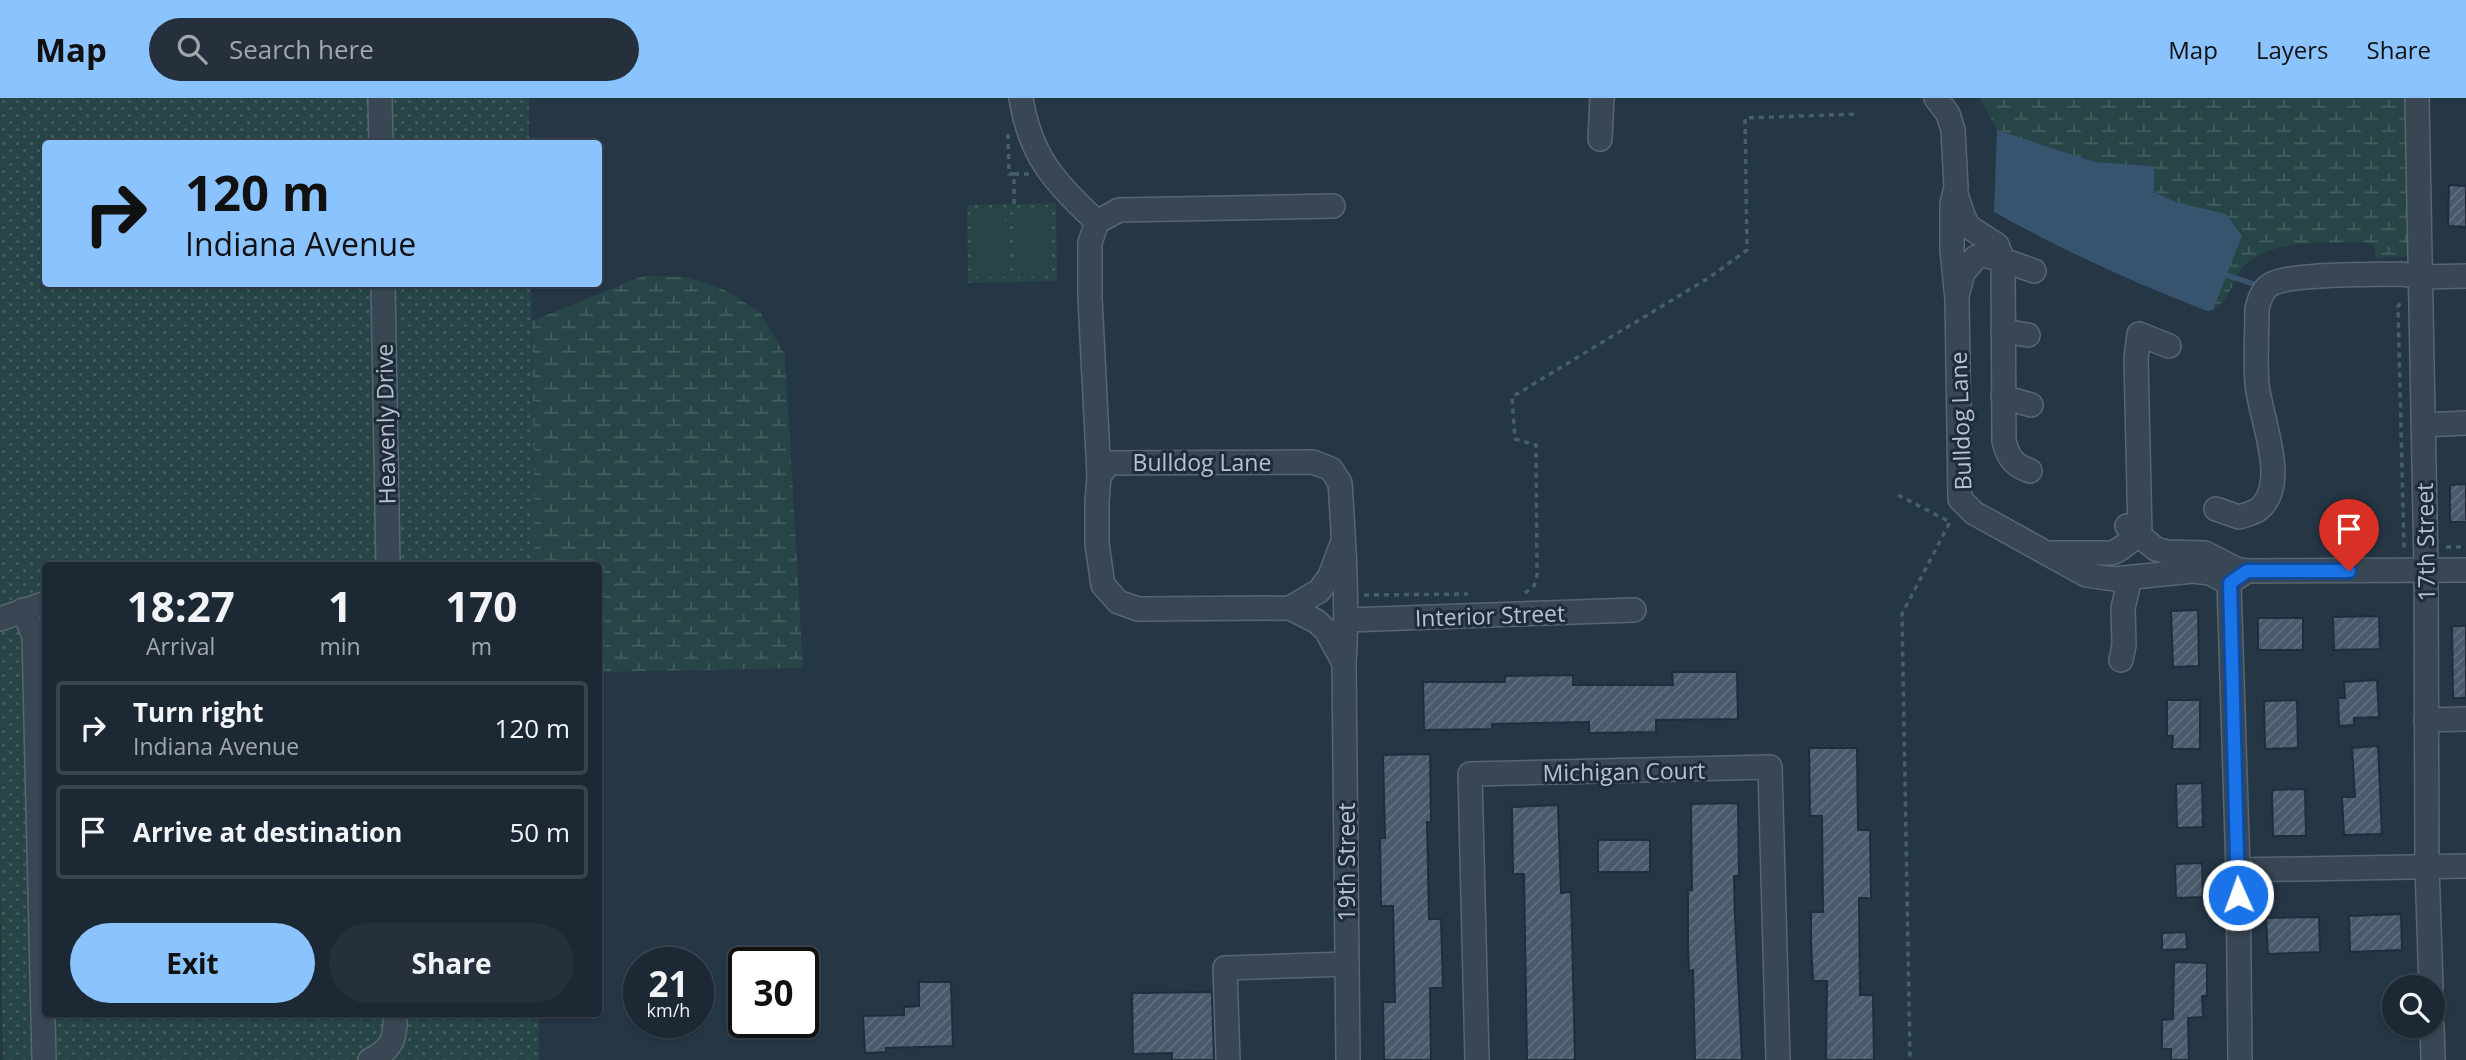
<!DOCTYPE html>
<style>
:root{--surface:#1c2834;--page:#25303c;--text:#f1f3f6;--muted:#a0a6ac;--line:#3a444f;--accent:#8bc3ff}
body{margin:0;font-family:"Open Sans",sans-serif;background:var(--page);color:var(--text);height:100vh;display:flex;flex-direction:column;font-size:26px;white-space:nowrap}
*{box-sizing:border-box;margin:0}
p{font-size:23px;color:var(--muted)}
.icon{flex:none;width:38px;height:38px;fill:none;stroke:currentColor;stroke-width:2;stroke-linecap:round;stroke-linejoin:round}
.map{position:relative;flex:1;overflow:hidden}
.sheet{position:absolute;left:42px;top:464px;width:560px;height:455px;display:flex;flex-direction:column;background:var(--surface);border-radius:7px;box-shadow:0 2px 5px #0004,0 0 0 2px var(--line)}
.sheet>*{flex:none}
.banner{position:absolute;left:42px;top:42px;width:560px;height:147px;border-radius:7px;box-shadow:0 2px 5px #0004,0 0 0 2px var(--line);background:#8bc3ff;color:#111;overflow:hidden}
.fabs{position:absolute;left:2382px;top:877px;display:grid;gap:14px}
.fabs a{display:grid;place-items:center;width:63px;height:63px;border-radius:50%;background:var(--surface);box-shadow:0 2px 5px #0004,0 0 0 2px var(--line);font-size:35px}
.speed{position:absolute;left:623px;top:849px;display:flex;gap:14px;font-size:35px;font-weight:700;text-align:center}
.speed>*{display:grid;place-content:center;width:91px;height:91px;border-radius:50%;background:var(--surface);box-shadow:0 2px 5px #0004,0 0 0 2px var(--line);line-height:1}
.speed small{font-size:18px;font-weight:400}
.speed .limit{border:4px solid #111;border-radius:10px;background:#fff;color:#111}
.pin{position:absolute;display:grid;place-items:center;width:60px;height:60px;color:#fff;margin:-72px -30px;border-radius:50% 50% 50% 0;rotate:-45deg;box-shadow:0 0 7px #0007}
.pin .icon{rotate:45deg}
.me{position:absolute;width:77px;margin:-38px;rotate:358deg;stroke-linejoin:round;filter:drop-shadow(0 0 5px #0008)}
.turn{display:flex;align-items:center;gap:24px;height:147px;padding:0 28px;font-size:32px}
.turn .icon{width:91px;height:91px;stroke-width:2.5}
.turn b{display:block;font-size:49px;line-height:60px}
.eta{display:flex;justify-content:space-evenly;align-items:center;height:119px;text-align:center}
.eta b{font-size:42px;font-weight:700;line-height:49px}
.button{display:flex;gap:14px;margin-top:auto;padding:14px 28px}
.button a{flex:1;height:80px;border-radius:42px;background:var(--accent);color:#111;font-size:28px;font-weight:700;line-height:80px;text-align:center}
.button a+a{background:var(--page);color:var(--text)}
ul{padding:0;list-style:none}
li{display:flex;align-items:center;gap:21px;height:94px;margin:0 14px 10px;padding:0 14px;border:4px solid var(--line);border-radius:7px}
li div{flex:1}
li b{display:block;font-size:26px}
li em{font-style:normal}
header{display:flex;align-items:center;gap:42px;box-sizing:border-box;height:98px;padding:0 35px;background:var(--accent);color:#111}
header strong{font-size:33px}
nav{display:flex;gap:38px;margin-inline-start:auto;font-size:24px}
.search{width:490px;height:63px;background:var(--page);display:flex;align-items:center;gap:18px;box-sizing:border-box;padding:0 24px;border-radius:38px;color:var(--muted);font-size:26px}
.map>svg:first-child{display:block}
</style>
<header>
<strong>Map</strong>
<div class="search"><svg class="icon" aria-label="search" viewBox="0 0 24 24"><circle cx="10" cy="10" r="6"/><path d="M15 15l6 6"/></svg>Search here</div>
<nav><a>Map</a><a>Layers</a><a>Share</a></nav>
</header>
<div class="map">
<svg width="2466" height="962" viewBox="0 0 2466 962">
<defs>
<pattern id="grass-dots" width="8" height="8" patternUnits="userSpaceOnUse" patternTransform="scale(1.75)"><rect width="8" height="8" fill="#274546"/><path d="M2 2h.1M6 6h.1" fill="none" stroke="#445e60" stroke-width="1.8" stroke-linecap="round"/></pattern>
<pattern id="wetland-marsh" width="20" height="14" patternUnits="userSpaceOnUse" patternTransform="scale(1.75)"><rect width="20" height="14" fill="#274546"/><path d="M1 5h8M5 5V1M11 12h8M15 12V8" fill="none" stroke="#445e60"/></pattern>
<pattern id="building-hatch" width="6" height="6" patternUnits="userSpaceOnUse" patternTransform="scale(1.75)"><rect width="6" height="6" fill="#485a6c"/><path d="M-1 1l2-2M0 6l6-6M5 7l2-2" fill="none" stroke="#607080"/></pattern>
</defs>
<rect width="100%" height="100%" fill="#253645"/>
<g fill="url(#grass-dots)">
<polygon points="0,0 529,0 529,45 46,46 46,186 531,186 535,467 46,467 46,915 539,915 539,962 3,962 0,778"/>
<polygon points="1056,105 1057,183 968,185 967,107"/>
</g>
<g fill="url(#wetland-marsh)">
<path d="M1980,0H2406L2409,158L2376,160L2374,148L2367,145C2331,145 2264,139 2241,172C2232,185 2228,205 2213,212L2242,138L2226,116L2176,104L2153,93V68L2095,64L1997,32Z"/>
<polygon points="643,178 686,179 723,191 760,214 785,257 803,570 599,574 598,467 535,467 532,223"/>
</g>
<g fill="#274546">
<polygon points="1005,109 1006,179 972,179 970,110"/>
<polygon points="1051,109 1051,178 1016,179 1016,110"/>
</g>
<path fill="#37536e" d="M1997,32L2095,64L2154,68V94L2176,104L2226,116L2242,138L2213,212L2207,213C2134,185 2062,152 1994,114Z"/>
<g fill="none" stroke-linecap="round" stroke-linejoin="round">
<polyline stroke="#37536e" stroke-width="5" points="2223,176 2260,188"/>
</g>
<g fill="url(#building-hatch)" stroke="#202e3c" stroke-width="2">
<polygon points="2449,87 2466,88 2466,129 2448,128"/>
<polygon points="2466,386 2466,424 2450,424 2450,387"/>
<polygon points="2198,512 2199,568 2173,569 2171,513"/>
<polygon points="2379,518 2380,551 2334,552 2333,519"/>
<rect x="2258" y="520" width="45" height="32"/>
<polygon points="2452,528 2466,528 2466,600 2453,600"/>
<polygon points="1672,574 1737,574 1738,621 1656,622 1656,634 1589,635 1589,624 1492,626 1492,631 1424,632 1423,584 1505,584 1505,578 1573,577 1573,587 1673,587"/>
<polygon points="2377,582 2379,619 2354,620 2354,627 2339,628 2338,600 2345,600 2344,584"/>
<polygon points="2167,602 2200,602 2200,651 2172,651 2173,638 2167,638"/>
<polygon points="2297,602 2298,650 2265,651 2264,603"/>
<polygon points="2378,648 2382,736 2344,737 2342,699 2355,699 2352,650"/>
<polygon points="1809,650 1857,650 1858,732 1870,732 1871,800 1859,800 1860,897 1873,897 1874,962 1826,962 1827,883 1813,883 1811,843 1811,814 1823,814 1822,718 1810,718"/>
<polygon points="1430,656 1431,724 1427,724 1429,821 1441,821 1443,890 1430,890 1431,962 1384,962 1383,904 1395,904 1393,808 1381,808 1380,740 1385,740 1383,657"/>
<polygon points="2202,685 2203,729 2177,730 2176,686"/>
<polygon points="2305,691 2306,738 2273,738 2272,692"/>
<polygon points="1738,705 1739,778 1734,778 1735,819 1742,962 1695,962 1693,872 1689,873 1688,845 1688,792 1692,792 1691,706"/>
<polygon points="1558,707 1561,795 1571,794 1575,962 1527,962 1524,776 1513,776 1512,709"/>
<rect x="1598" y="742" width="52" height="32"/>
<polygon points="2202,765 2203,799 2176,800 2175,766"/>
<polygon points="2401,816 2402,852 2350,854 2349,818"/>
<polygon points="2319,819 2320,854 2268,856 2266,820"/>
<polygon points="2186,834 2187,851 2162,852 2162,835"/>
<polygon points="2174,864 2207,865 2207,898 2202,898 2203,919 2188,920 2189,962 2171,962 2171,951 2162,951 2162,922 2173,921"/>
<polygon points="919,884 951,884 953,948 886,950 886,954 865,955 863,918 904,917 904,909 919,908"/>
<polygon points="1212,894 1214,962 1172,962 1172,955 1133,956 1132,895"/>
</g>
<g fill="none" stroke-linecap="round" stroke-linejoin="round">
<defs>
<g id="minor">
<polyline points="380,0 381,46"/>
<path d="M1021,0C1030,58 1055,85 1097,124"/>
<polyline points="1936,0 1948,16 1953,32 1956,89 1952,106 1952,152 1957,201 1960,401 1974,415 2086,477 2114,481 2193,473 2210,475 2229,485"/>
<polyline points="2417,0 2426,472 2427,768 2431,889"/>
<polyline points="1600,41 1602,0"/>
<polyline points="1957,99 1964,120 1969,129 1997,147 2003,162"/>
<polyline points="383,186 388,467"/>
<polyline points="1958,194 1963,175 1976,159 1983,157 2003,162"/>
<polyline points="2003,233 2028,237"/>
<polyline points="2003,299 2031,307"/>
<polyline points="2423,327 2466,325"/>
<path d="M2030,373C2014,367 2008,360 2004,343L2003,162L2034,173"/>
<polyline points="1099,378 1090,200 1090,145 1097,124 1119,112 1333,108"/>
<path d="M2216,411L2239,419C2245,417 2254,415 2259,411C2290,386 2260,319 2257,286C2255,262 2257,236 2257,211C2259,202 2262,192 2270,187C2288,175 2375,177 2402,176L2420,179L2466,178"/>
<polyline points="2127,428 2156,451 2167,454 2205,455 2236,471 2247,473"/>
<polyline points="2140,437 2136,260 2139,236 2169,248"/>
<path d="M1343,443L1330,478L1319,493L1290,510L1138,511L1118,504L1103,487L1097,446V404L1099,378L1109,365L1313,364L1331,371L1340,385C1344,446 1348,506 1344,566L1348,962"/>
<path d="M2051,455H2112C2123,451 2129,442 2140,437"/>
<polyline points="2229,485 2238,772 2240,962"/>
<polyline points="2229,485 2247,473 2466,472"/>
<polyline points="1290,510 1316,523 1326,532 1343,563"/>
<polyline points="23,512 34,538 44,962"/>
<polyline points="0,521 46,505"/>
<polyline points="1347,522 1634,512"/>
<polyline points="2121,562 2124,547 2123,510 2130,480"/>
<polyline points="2426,622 2466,621"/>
<polyline points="2238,772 2466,768"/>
<polyline points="2432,928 2433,962"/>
<path d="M370,962C393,951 396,939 395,915"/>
<polyline points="1228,962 1225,870 1347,866"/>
<polyline points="1477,962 1470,676 1770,669 1778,962"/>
</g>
</defs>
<use href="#minor" stroke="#586572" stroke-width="26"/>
<g stroke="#456262" stroke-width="3.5" stroke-dasharray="5 5" stroke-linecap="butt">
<polyline points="1008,36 1009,76 1014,76 1014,106"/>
<polyline points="1014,76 1029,76"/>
<polyline points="2400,205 2398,209 2404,451"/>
<polyline points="1898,397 1950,424 1902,516 1910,962"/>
<polyline points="2446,449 2466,449"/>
<polyline points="1525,495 1534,488 1537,477 1536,347 1515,341 1512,299 1710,179 1747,152 1745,20 1858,16"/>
<polyline points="1364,497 1468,496"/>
</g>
<use href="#minor" stroke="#394754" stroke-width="23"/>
</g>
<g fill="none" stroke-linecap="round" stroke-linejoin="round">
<defs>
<polyline id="route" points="2238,797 2230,485 2247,473 2349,473"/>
</defs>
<use href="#route" stroke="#114b97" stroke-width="18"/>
<use href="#route" stroke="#1a73e8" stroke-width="12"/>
</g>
<g text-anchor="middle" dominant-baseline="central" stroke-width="6" stroke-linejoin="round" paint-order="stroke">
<g font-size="23" fill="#b7c2ce" stroke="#1e2c3a">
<text transform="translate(1960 323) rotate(-92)">Bulldog Lane</text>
<text transform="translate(385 326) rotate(-91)">Heavenly Drive</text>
<text x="1202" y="364">Bulldog Lane</text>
<text transform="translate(2425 444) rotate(-91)">17th Street</text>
<text transform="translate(1490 517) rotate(-2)">Interior Street</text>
<text transform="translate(1624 673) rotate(-1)">Michigan Court</text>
<text transform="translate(1346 764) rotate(-90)">19th Street</text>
</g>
</g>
</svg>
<div class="fabs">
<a><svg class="icon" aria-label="search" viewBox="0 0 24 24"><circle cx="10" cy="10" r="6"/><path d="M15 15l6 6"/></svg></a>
</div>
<div class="speed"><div>21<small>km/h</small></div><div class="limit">30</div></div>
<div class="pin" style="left:2349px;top:473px;background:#d93025"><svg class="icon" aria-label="arrive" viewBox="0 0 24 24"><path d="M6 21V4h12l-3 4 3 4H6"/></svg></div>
<svg class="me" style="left:2238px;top:797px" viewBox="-20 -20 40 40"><circle r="17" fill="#1a73e8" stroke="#fff" stroke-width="3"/><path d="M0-11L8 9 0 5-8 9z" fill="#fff"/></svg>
<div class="banner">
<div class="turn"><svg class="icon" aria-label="right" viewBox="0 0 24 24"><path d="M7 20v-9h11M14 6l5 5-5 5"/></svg><div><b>120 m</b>Indiana Avenue</div></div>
</div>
<section class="sheet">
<div class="eta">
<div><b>18:27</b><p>Arrival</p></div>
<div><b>1</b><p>min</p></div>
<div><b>170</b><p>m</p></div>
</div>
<ul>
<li><svg class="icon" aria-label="right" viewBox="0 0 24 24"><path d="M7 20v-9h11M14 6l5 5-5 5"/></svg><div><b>Turn right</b><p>Indiana Avenue</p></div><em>120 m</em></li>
<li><svg class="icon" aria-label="arrive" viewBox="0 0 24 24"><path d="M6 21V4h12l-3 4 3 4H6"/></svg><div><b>Arrive at destination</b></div><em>50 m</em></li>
</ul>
<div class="button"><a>Exit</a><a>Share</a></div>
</section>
</div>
